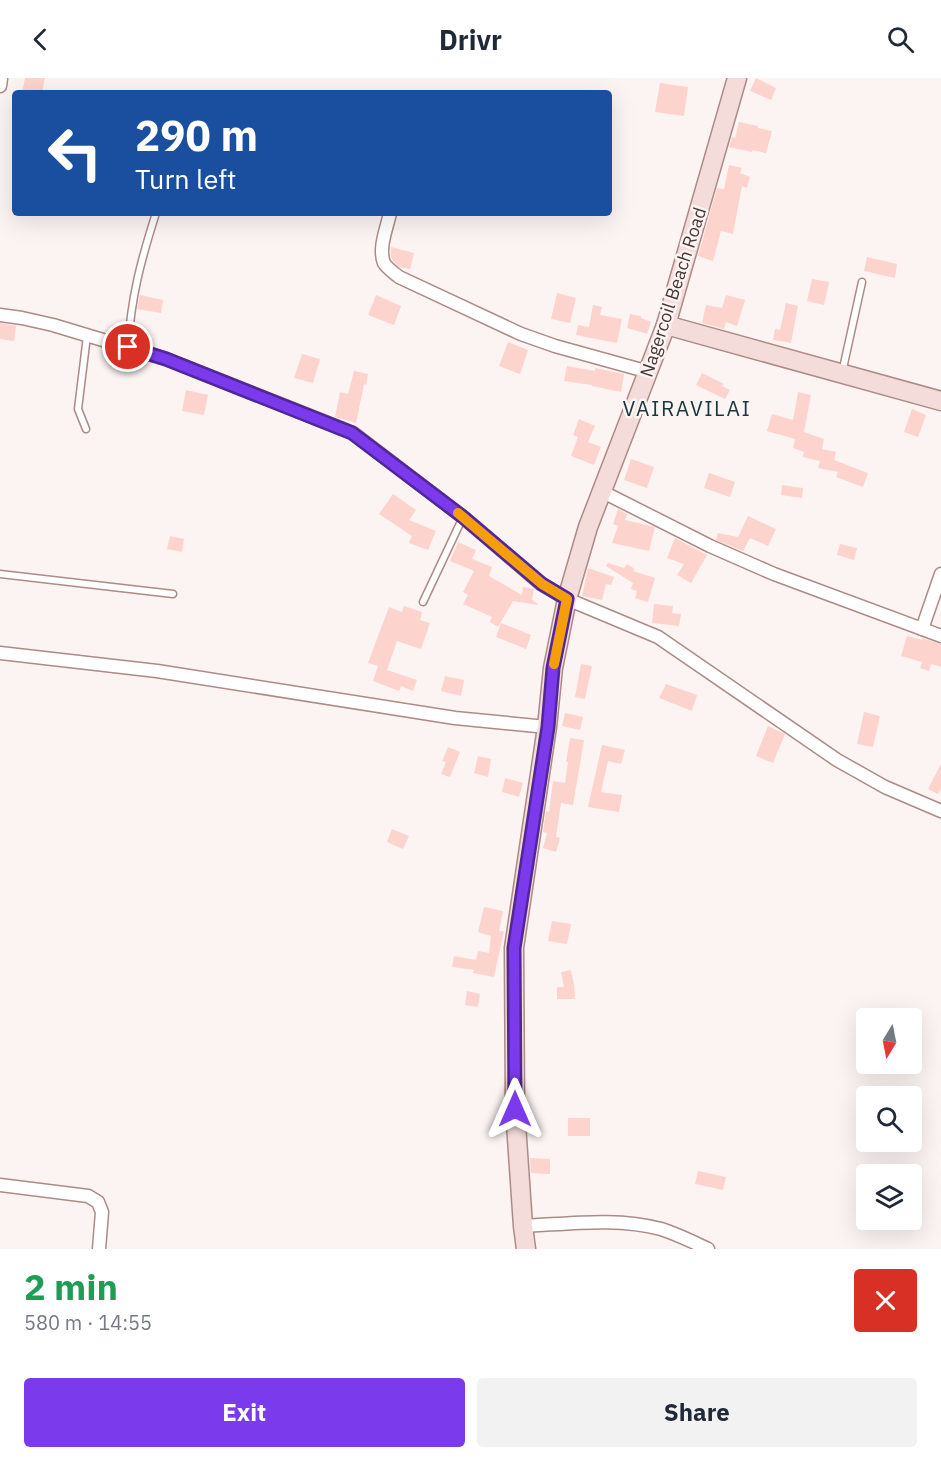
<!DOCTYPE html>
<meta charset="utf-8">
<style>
:root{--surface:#fff;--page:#f2f2f3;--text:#1f2937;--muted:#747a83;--accent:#7c3aed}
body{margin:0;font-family:"IBM Plex Sans",sans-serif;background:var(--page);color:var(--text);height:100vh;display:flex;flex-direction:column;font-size:22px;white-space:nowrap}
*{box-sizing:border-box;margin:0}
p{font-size:20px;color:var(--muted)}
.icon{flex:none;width:33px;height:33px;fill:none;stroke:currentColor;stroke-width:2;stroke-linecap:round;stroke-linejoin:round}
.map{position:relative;height:1171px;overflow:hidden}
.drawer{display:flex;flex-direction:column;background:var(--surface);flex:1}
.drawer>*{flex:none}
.guide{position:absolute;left:12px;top:12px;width:600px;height:126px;border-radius:6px;box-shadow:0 6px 24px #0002;background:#1a4fa0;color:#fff;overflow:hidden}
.needle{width:39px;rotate:190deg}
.buttons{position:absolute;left:856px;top:930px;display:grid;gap:12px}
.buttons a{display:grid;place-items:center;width:66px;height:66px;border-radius:6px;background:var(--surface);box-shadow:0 6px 24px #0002;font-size:30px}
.pin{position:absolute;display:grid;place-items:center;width:51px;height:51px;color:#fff;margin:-26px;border:3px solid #fff;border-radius:50%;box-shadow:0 2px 6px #0007}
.me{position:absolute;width:66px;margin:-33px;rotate:0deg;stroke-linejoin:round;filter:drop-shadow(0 0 4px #0008)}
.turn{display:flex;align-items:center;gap:21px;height:126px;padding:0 24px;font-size:27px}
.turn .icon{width:78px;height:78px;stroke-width:2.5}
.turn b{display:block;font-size:42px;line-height:51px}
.round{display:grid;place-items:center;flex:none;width:63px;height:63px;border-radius:6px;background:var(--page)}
.head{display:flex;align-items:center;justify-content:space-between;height:102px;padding:0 24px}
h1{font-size:36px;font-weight:700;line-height:45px;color:#1e9e55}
.primary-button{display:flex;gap:12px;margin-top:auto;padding:12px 24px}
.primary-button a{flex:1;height:69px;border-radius:6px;background:var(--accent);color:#fff;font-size:24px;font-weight:700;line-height:69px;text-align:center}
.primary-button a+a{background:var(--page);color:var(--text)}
header{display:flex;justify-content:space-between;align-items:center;height:78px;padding:0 24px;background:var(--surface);font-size:27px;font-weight:700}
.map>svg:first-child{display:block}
</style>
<header><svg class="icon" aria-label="back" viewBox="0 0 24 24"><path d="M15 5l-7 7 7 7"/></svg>Drivr<svg class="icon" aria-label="search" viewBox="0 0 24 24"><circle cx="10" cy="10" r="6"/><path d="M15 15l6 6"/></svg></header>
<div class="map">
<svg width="941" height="1171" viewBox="0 0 941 1171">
<rect width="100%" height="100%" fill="#fcf4f3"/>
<g fill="#fcd3cd">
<polygon points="25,0 45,0 42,15 22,15"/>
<polygon points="756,0 776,10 771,22 750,13"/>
<polygon points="660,5 688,9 684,38 655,34"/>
<polygon points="739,44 758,48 758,50 772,53 766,75 752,72 752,74 729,69 732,59 735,60"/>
<polygon points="729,87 742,90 740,95 750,99 747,110 742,108 733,156 721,153 713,183 698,178 717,110 724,111"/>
<polygon points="391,169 414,175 410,191 399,189 393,183 391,178"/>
<polygon points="867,179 897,186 895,200 864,193"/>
<polygon points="812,201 829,204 824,227 807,223"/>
<polygon points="557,215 576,220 570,245 551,241"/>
<polygon points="140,217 163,222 161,235 137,231"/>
<polygon points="376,217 401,228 394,247 368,237"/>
<polygon points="726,217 745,222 737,248 726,244 724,251 702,245 706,227 722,230"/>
<polygon points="786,225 798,228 791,265 773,262 775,251 780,252"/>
<polygon points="593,227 602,229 600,237 622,241 617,265 576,257 578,247 589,249"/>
<polygon points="630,236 641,238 641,240 651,244 647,256 627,250"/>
<polygon points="0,245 16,248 14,263 0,261"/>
<polygon points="508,264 528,272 520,296 499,288"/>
<polygon points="302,276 320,281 313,305 294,300"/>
<polygon points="567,288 595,293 595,290 624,296 621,314 592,308 592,307 564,303"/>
<polygon points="354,293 368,296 366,307 364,306 356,345 335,339 340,314 348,316"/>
<polygon points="702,295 724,306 722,308 730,312 725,321 696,307"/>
<polygon points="186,312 208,317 204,337 182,333"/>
<polygon points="798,314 811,317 804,354 824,361 822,371 836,374 834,382 868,395 863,409 836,399 838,394 818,390 820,383 803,379 804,374 793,370 795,361 767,353 772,336 793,342"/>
<polygon points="912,331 926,337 918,359 904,354"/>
<polygon points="579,341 595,348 588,364 601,369 594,387 571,378 578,359 573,357"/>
<polygon points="631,381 654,389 647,410 624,402"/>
<polygon points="709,395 735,404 730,419 704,410"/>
<polygon points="782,407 803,410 802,420 781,417"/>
<polygon points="393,416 416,432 409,442 436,453 428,472 409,465 412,458 379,436"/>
<polygon points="618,431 627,436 625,442 655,449 649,473 612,465 618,448 613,446"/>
<polygon points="748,438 776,451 768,468 750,460 743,473 716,462 718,455 738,459"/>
<polygon points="170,458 184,461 182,474 167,471"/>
<polygon points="675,460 707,477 691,505 677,497 684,486 667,480"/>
<polygon points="458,464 476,472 472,481 492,489 489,498 522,517 523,509 534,511 532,522 538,526 538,527 513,523 498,549 490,544 492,539 463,526 468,517 463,514 474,493 450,483"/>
<polygon points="840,466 857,470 854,482 837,477"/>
<polygon points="608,485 624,490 627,486 635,491 633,493 655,500 648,524 635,520 637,513 631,511 633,505 606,488"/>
<polygon points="588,490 614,499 611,507 606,506 602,522 582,518"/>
<polygon points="654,526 673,528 672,535 681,536 679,548 652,545"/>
<polygon points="404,528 422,534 420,542 430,545 421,571 397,563 387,592 417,602 413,613 401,608 399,613 373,603 378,588 368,585 389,529 402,534"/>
<polygon points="501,545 531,557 526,571 496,559"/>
<polygon points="907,558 922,562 922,560 941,566 941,589 931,586 929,593 920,590 922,584 901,578"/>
<polygon points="581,586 592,588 585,621 575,619"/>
<polygon points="445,598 464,602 461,618 441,613"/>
<polygon points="666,606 697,617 692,633 659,620"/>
<polygon points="864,634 880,638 873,669 857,666"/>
<polygon points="565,635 583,639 580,652 562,648"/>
<polygon points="768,648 785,656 773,685 756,678"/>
<polygon points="570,660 584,662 573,727 561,725 556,759 560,760 556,774 543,770 547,755 543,754 546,733 549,734 553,703 565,705 568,684 566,684"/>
<polygon points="602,667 625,672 621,686 608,683 601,714 622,717 619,734 588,729"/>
<polygon points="448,669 460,674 450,699 441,696 446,684 442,683"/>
<polygon points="478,678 491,681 488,699 474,695"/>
<polygon points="941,686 941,711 938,716 928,711"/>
<polygon points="505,700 523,705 519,719 502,714"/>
<polygon points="392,751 409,758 403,771 387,764"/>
<polygon points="484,829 503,833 499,853 504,853 494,899 473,895 474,892 452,889 454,878 476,882 478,873 489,875 491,858 478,854"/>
<polygon points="552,843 571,846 567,866 548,863"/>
<polygon points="571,892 574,907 575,921 557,921 557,909 564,909 561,894"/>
<polygon points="467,913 480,916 478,929 465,927"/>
<rect x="568" y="1040" width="22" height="18"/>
<polygon points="530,1080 550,1081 550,1096 531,1095"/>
<polygon points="698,1093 726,1099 723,1112 695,1106"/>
</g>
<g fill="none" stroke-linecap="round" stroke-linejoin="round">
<defs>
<g id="lane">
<path d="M128,269C131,219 141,182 156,135"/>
<polyline points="842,295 862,204"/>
<polyline points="86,351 78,331 87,258"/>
<polyline points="0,496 173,516"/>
<polyline points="423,524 463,439"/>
</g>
<g id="street">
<polyline points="0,8 1,0"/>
<path d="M390,135C387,150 378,170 384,185C387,190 394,195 399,199L521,256L555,268L649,294"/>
<polyline points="0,237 22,240 53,247 166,281 353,355 463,439 541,506 567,521 658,559 837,682 885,709 941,733"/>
<polyline points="601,413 710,468 774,496 941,558"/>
<polyline points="922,551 941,496"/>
<polyline points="0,575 157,593 455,640 547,649"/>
<polyline points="0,1107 88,1118 98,1124 102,1134 99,1171"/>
<path d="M523,1148C569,1146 616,1139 661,1151C677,1156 693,1164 708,1171"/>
</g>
<g id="secondary">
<polyline points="666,247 941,323"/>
<polyline points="526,1171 523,1148 515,1031 514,870 547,649 553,590 567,521 588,449 666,247 737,0"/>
</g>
</defs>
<use href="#lane" stroke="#ad8a85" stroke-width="9"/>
<use href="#street" stroke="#ad8a85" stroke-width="15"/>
<use href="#secondary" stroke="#ad8a85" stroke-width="21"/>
<use href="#lane" stroke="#fff" stroke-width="6"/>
<use href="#street" stroke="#fff" stroke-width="12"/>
<use href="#secondary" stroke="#f3dcd9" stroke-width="18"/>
</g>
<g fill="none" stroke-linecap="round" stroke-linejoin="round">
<defs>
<polyline id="route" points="128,269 166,281 352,355 463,439 542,506 567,521 553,590 548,649 514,870 515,1031"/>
</defs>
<use href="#route" stroke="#51269a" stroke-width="15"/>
<use href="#route" stroke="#7c3aed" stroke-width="10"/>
<polyline stroke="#f59e0b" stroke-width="10" points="458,435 542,506 567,521 554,586"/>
</g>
<g text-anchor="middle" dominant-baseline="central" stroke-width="5" stroke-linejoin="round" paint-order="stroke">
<g font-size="18" fill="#463735" stroke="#fcf4f3">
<text transform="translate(673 214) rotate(-72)">Nagercoil Beach Road</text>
</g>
<g font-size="21" letter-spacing="1.5" fill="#17373f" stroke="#fcf4f3">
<text x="687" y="330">VAIRAVILAI</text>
</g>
</g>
</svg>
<div class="buttons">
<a><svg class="needle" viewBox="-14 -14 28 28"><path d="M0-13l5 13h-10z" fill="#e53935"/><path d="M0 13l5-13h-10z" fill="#747a83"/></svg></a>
<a><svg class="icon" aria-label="search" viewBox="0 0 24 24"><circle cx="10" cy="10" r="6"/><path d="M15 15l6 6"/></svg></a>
<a><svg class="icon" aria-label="layers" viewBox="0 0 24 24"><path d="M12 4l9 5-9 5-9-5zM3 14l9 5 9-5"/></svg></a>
</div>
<div class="pin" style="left:128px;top:269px;background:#d93025"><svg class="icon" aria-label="arrive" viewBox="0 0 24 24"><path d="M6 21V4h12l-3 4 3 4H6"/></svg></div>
<svg class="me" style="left:515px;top:1031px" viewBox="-20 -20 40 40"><path d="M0-17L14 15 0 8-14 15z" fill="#7c3aed" stroke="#fff" stroke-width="4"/></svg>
<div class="guide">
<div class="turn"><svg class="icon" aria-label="left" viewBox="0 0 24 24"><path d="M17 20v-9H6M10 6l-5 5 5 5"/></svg><div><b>290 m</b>Turn left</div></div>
</div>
</div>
<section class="drawer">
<div class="head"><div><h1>2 min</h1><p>580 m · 14:55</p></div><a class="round" style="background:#d93025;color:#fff"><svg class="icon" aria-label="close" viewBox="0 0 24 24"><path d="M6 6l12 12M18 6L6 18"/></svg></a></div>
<div class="primary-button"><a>Exit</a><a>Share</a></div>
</section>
